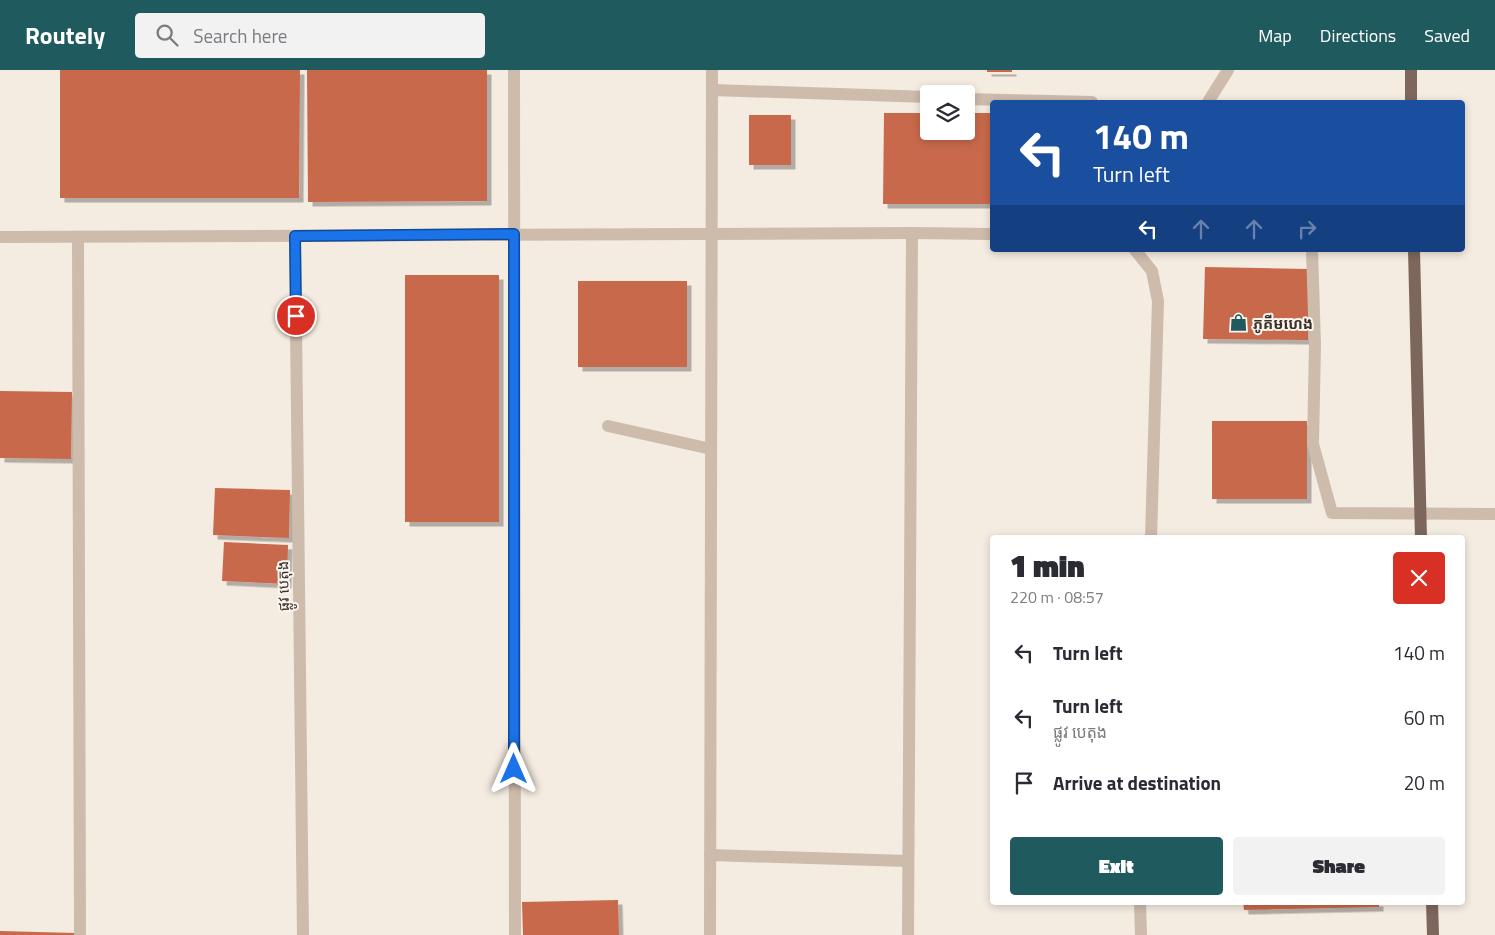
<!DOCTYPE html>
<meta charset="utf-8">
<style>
:root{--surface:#fff;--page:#f2f2f3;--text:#2b2b33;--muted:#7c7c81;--accent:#1f5a5e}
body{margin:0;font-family:"Titillium Web","Noto Sans Khmer",sans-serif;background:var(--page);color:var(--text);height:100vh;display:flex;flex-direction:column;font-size:19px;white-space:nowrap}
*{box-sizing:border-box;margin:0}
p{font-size:16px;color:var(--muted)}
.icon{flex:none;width:28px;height:28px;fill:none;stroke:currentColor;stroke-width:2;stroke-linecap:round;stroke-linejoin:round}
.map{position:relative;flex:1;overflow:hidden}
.side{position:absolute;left:990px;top:465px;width:475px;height:370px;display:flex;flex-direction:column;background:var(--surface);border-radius:5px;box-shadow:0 2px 8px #0003}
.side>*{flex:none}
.hud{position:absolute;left:990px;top:30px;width:475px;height:152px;border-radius:5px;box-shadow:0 2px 8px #0003;background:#1a4fa0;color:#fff;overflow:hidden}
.tools{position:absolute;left:920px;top:15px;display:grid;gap:10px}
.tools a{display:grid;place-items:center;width:55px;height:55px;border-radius:5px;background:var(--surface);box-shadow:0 2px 8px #0003;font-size:25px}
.pin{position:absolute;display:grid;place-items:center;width:42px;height:42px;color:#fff;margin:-21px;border:2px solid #fff;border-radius:50%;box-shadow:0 1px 5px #0007}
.me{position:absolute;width:55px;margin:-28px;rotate:0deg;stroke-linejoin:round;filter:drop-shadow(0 0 4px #0008)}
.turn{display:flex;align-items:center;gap:18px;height:105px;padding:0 20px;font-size:22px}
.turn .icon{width:65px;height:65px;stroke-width:2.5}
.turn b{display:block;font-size:35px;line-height:42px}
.lanes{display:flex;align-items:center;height:48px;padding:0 20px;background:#0003;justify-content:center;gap:25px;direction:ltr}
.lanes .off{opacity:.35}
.round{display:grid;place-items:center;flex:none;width:52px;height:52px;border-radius:5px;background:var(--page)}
.overview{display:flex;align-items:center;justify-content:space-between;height:85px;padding:0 20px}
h1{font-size:30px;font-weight:800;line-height:38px}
.button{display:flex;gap:10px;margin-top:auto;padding:10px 20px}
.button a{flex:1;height:58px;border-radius:5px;background:var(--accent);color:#fff;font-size:20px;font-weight:800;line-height:58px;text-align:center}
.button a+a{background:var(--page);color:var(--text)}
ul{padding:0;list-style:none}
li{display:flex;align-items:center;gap:15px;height:65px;padding:0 20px}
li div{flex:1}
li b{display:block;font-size:19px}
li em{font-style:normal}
header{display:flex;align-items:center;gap:30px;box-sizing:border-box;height:70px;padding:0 25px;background:var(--accent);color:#fff}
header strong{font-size:24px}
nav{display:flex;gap:28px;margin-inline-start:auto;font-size:18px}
.search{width:350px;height:45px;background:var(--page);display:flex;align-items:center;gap:12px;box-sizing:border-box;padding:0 18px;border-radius:5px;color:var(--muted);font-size:19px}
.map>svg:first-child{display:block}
</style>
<header>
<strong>Routely</strong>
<div class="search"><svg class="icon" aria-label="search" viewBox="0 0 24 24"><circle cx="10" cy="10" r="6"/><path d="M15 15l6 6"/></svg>Search here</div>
<nav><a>Map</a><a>Directions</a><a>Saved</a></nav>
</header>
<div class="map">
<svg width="1495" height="865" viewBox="0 0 1495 865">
<defs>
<filter id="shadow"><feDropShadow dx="4.5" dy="4.5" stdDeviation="0" flood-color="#0004"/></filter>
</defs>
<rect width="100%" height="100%" fill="#f4ebe1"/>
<g fill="#c8694b" filter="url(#shadow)">
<polygon points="60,0 300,0 299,128 60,128"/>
<polygon points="307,0 487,0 487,131 308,132"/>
<rect x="987" y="0" width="25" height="2"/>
<polygon points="884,43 929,43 929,61 966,61 966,43 992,43 992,134 883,134"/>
<rect x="749" y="45" width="42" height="50"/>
<polygon points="1205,197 1309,199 1308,270 1203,269"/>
<rect x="405" y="205" width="94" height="247"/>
<rect x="578" y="211" width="109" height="86"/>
<polygon points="0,321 72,322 71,389 0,388"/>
<rect x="1212" y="351" width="95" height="78"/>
<polygon points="215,418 290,420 289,468 213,465"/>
<polygon points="224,472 288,475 287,514 222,511"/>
<polygon points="618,830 619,865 523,865 522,832"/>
<polygon points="1243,832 1379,832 1379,837 1244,840"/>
<polygon points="0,861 75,863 75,865 0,865"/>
</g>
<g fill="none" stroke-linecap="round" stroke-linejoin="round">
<g stroke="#cdbbac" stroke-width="12">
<polyline points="514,0 515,865"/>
<polyline points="712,20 929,27"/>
<polyline points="966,29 1092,32"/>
<polyline points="1208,32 1228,0"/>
<polyline points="295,166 303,865"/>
<polyline points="0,167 912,163 992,164"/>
<polyline points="78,167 80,865"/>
<polyline points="1135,180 1152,201 1158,231 1151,468"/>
<polyline points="1312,180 1315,275 1313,374 1332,443 1495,444"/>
<polyline points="608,356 711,379"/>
<polyline points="710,785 908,791"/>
<polyline points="1140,832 1141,865"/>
<polyline points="710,865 712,0"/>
<polyline points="908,865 912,163"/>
</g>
<g stroke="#7d675c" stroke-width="12">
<polyline points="1411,0 1411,32"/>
<polyline points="1414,180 1421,468"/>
<polyline points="1432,832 1433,865"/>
</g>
</g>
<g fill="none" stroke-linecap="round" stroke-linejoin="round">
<defs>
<polyline id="route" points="296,246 295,166 514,164 514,699"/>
</defs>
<use href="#route" stroke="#114b97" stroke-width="12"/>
<use href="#route" stroke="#1a73e8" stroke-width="9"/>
</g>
<defs>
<symbol id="shop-bare" viewBox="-9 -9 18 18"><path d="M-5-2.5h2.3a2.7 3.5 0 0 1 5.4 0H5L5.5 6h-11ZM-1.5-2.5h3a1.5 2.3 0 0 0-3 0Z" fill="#1f5a5e" stroke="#fbf5ee" stroke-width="2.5" paint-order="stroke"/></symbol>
</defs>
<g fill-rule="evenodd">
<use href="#shop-bare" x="1226" y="240" width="25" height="25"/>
</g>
<g text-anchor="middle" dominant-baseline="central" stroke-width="4" stroke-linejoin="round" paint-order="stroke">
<g font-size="15" font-weight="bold" fill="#3b302b" stroke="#fbf5ee" text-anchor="start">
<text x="1253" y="253">ភូគីមហេង</text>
</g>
<g font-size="15" fill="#3b302b" stroke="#fbf5ee">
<text transform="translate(283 516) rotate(-91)">ផ្លូវ បេតុង</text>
</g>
</g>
</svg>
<div class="tools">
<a><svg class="icon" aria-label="layers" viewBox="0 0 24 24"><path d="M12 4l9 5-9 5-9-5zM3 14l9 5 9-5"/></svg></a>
</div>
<div class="pin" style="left:296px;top:246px;background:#d93025"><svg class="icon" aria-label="arrive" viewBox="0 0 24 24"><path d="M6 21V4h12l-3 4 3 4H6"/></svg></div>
<svg class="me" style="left:514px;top:699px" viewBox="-20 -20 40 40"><path d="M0-17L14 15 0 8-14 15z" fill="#1a73e8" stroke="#fff" stroke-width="4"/></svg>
<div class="hud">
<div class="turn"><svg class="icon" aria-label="left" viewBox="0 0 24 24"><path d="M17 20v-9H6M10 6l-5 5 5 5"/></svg><div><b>140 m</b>Turn left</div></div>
<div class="lanes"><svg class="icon" aria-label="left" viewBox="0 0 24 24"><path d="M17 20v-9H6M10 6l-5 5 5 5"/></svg><svg class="icon off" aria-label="ahead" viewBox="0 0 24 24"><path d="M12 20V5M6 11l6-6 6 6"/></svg><svg class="icon off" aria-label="ahead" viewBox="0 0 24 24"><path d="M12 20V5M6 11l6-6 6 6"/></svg><svg class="icon off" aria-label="right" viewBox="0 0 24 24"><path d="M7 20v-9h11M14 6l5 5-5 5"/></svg></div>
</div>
<section class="side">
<div class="overview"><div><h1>1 min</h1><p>220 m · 08:57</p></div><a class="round" style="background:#d93025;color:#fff"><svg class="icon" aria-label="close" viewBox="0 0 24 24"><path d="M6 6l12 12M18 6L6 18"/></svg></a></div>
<ul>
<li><svg class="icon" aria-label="left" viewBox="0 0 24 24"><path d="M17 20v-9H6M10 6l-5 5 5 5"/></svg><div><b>Turn left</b></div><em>140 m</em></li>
<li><svg class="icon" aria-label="left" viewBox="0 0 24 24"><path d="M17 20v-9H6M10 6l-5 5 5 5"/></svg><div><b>Turn left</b><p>ផ្លូវ បេតុង</p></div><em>60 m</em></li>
<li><svg class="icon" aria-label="arrive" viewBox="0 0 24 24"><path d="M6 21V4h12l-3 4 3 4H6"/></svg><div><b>Arrive at destination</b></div><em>20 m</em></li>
</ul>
<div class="button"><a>Exit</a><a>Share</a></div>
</section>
</div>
